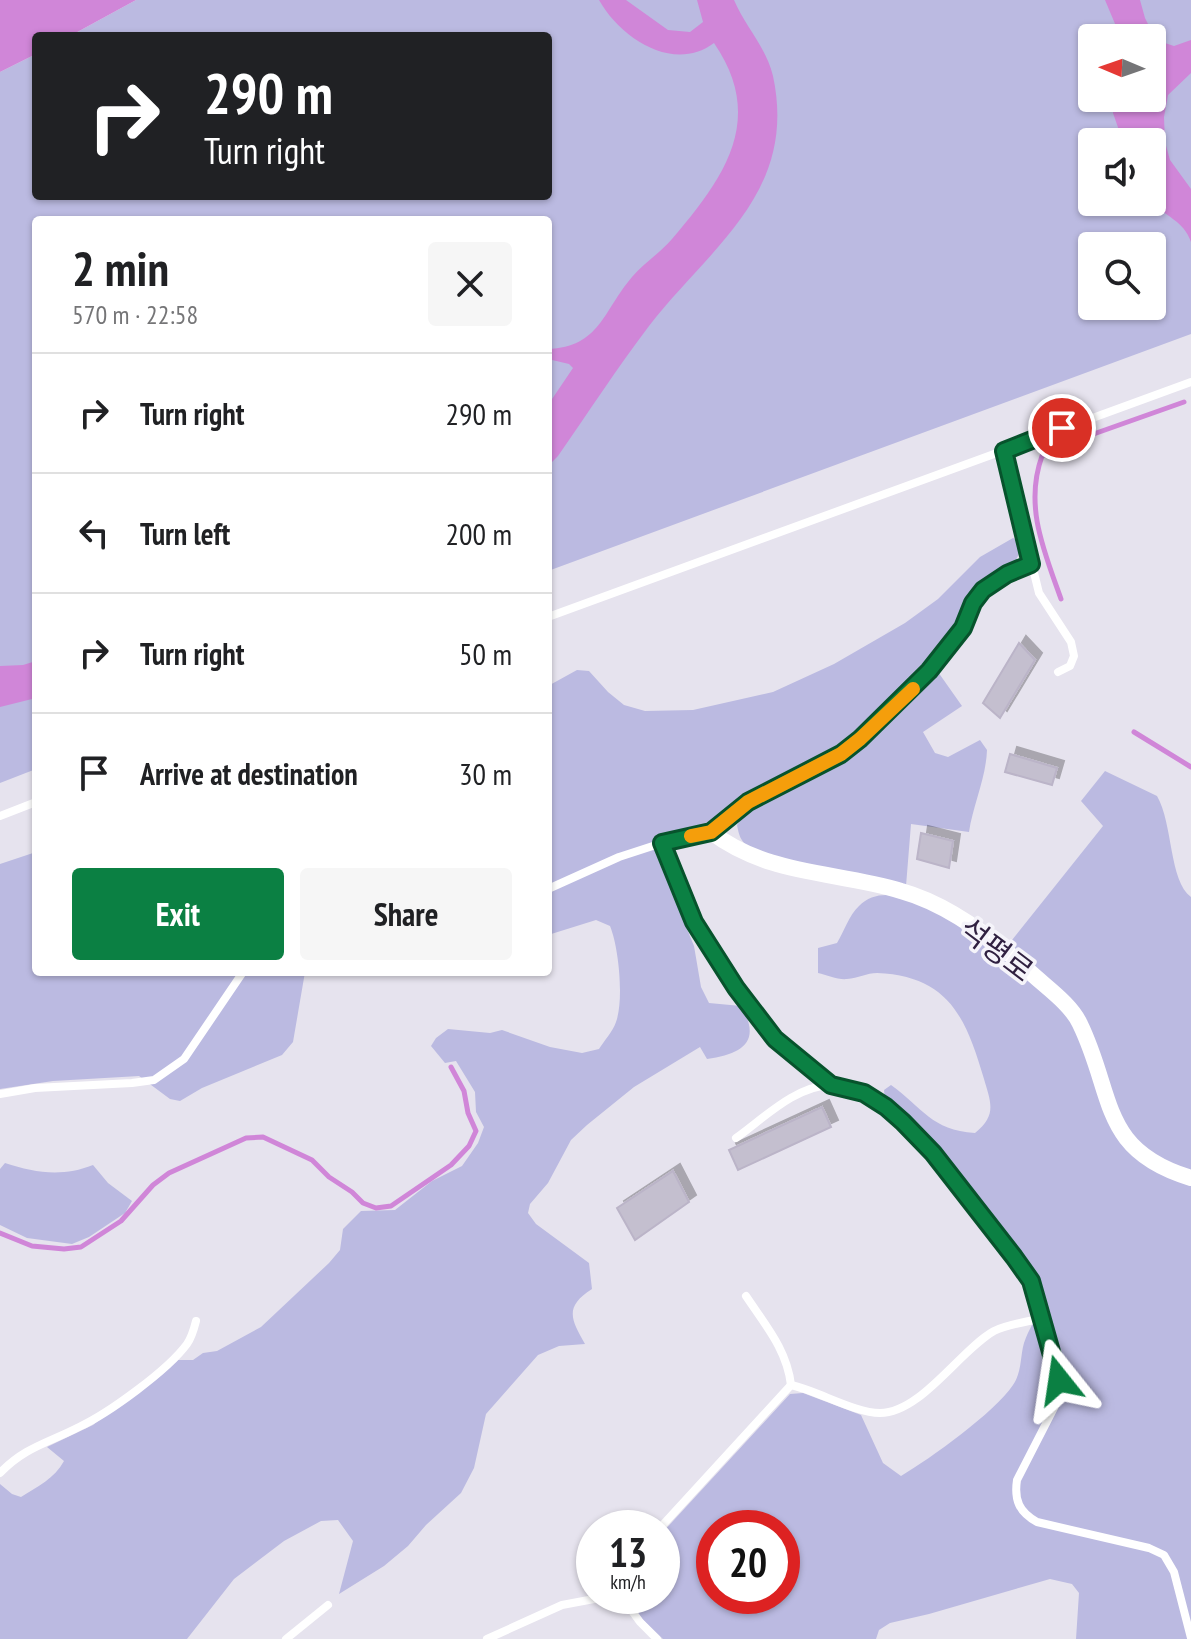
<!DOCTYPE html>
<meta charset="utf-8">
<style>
:root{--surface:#fff;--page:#f6f6f6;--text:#202124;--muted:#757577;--line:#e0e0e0;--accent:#0b8043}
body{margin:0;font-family:"PT Sans Narrow","Noto Sans KR",sans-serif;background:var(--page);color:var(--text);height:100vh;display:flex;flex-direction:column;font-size:30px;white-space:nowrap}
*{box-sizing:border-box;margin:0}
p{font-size:26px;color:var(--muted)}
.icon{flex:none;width:44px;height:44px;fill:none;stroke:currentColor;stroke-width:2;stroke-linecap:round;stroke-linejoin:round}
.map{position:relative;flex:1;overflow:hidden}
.sheet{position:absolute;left:32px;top:216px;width:520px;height:760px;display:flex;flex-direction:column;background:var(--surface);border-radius:8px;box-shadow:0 2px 6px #0004}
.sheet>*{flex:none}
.top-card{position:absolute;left:32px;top:32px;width:520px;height:168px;border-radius:8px;box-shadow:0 2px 6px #0004;background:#202124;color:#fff;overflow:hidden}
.needle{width:52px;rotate:272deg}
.tools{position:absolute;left:1078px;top:24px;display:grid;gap:16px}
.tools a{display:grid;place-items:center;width:88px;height:88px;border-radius:8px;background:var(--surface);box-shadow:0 2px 6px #0004;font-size:40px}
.speed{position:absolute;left:576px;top:1510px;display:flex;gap:16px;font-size:40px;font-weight:700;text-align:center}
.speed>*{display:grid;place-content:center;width:104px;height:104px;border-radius:50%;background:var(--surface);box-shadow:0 2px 6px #0004;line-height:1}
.speed small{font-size:20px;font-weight:400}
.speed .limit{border:12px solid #d22;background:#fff;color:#111}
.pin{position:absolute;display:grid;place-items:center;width:68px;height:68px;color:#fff;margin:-34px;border:4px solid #fff;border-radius:50%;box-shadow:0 2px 8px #0007}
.me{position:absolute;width:88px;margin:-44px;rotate:345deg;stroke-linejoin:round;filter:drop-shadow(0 0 6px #0008)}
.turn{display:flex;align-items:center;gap:28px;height:168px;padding:0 40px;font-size:36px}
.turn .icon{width:104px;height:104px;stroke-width:2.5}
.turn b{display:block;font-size:56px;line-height:68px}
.round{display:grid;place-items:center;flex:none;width:84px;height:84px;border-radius:8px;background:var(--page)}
.headline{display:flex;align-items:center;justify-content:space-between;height:136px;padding:0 40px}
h1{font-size:48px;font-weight:800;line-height:60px}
.cta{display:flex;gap:16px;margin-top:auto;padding:16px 40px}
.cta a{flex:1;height:92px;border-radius:8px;background:var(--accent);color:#fff;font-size:32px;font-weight:800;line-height:92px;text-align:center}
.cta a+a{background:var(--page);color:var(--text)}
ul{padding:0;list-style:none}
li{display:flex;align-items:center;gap:24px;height:120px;padding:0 40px;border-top:2px solid var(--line)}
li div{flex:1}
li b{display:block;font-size:30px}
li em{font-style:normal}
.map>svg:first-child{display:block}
</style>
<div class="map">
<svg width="1191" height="1639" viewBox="0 0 1191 1639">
<defs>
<filter id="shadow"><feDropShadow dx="7" dy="-7" stdDeviation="0" flood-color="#0004"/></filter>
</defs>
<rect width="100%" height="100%" fill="#e6e3ee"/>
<g fill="#bbbae1" fill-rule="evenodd">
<path d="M136,0H1191V334L548,571V220H36V769L0,783V72L36,54V196H548V36H70ZM1092,38H1152V98H1092ZM1092,142H1152V202H1092ZM1092,246H1152V306H1092Z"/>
<path d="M1013,538L1021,542C1020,574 990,571 972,593C966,600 963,612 959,621C951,636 941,649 931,662L962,706L923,732L935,753L948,757L980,740L987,750C986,778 973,805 969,832L911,824L906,886C876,879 767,863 748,847C740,840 739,835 737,825L745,814L730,807L701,828L653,840L656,854L694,946L701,987L709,1003L741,1006C762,1041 743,1054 707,1059L700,1047L634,1087L587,1125L571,1140L548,1183L530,1204L528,1213L536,1224L589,1263L592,1289C564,1307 571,1319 585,1344L559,1346L538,1355L486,1414L474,1468L461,1493L426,1525L408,1546L384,1566L339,1594L353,1541L338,1520L321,1521L284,1541L234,1579L187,1639H0V1484L12,1494L21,1497C37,1487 55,1478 64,1461L47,1447L93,1425L178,1360H193L203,1353L217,1351L261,1327L329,1263L340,1250L343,1229L361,1211L395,1210L432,1181L462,1166L478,1143L484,1127L476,1112L475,1092L456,1061L445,1063L431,1046L436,1038L448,1029L490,1033L502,1030L550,1047L582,1053L599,1049C604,1041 613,1031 616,1022C624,1000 619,948 610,926L596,920L548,935V686L577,670L589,671L608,692L624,705L645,711L693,710L773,692L834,664L905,623L938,599L980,557Z"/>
<path d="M1105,771L1157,796C1173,823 1169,881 1191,897V1639H1076L1079,1593L1072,1584L1050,1579L929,1614L890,1623L879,1630L876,1639H663L643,1620L625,1596H662V1533L790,1394L803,1393L861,1415L883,1463L901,1476C931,1458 994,1413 1013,1385C1022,1372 1020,1357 1024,1343C1028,1330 1037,1317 1043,1304C1030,1261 1008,1246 982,1213C951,1172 924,1133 885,1101L884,1090L891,1085C923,1108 931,1130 975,1133C997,1115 991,1103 984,1079C966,1018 949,976 877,973C867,973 858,978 847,979C838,980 827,975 818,973V948L837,943C844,932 849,915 859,906C895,870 968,933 1000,955L1103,826L1081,801ZM714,1528H782V1596H714Z"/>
<polygon points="36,852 36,972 305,972 293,1042 282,1055 202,1088 180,1101 170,1099 139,1076 53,1081 0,1089 0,864"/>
<path d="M5,1163C35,1173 63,1177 93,1165L108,1183L132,1201L125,1213L89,1237L72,1244L27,1238L0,1225V1169Z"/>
</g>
<g fill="#d086d8">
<polygon points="0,0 136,0 70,36 36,36 36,54 0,72"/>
<path d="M599,0H626L668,30L690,32L703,22L697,0H734C745,26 766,47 773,76C798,193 710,247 649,326C617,368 588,413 558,456L548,466V405L573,368L569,364L548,359V349C600,347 603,311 632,277C644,263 660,253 672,239C723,179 767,120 714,43C674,73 621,39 599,0Z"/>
<path d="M1105,0H1140L1145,18L1156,40L1174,46L1191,40V73L1168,95L1164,117L1165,142L1170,160L1191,189V242C1184,221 1165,216 1151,202L1152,142H1123L1113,113L1114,98H1152V38H1121Z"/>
<polygon points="36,661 36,698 0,707 0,666 23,665"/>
</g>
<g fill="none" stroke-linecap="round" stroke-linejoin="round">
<g stroke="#d086d8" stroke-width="5">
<path d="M1061,599C1044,551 1024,506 1042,456L1071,442L1184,402"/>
<polyline points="1134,732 1191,767"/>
<polyline points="0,1233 32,1246 64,1249 81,1247 121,1221 153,1185 169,1173 246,1138 263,1137 312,1160 329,1177 352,1192 363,1203 376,1208 391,1206 451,1165 469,1146 476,1131 468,1113 464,1091 451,1067"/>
</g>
</g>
<g fill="#c4bfcf" stroke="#bbb4c8" stroke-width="2" filter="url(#shadow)">
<polygon points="1019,643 1035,660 1000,718 983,703"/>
<polygon points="1010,754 1057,768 1052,785 1005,772"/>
<polygon points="921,833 953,841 949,868 917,859"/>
<polygon points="822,1107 831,1127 738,1170 729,1150"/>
<polygon points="673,1171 689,1202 635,1240 617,1208"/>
</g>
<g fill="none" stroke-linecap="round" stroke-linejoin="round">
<g stroke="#fff" stroke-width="8">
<polyline points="1004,451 1039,593 1071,642 1074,656 1070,666 1058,672"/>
<polyline points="548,617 1191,382"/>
<polyline points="0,816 36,802"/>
<polyline points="662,843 694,922 736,988 775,1039 831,1085"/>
<polyline points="548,889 619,857 662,843 711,832 748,802 841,754 860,739 907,696 929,671 963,628 973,603 983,590 1007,574 1031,564"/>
<polyline points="0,1094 35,1088 132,1083 154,1080 184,1059 243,972"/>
<path d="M736,1138C764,1118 795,1086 831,1085C896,1084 950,1178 985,1223C1000,1242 1020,1259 1031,1281C1045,1309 1051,1350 1059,1380L1061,1391L1057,1402L1017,1480C1014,1500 1019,1512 1037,1522L1149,1548L1164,1555L1174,1572L1191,1638"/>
<path d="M746,1296C766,1326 787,1350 791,1385"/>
<path d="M791,1385C818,1391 855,1413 880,1413C921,1413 960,1350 994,1331C1008,1324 1027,1322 1043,1318"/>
<path d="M0,1473C25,1447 48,1443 79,1427C109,1413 168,1370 187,1344C192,1337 194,1329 196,1321"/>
<polyline points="660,1528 791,1385"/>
<polyline points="621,1596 640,1622 657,1639"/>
<polyline points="286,1639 328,1605"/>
<polyline points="487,1639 562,1605 610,1596"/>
</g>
<path stroke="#fff" stroke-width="16" d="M711,832C769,876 835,871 901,891C948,904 994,939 1030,972C1046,987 1071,1004 1080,1024C1115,1096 1099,1150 1191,1178"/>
</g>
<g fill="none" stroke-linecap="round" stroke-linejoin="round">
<defs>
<polyline id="route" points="1059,1380 1031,1281 1014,1257 933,1153 903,1122 886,1107 864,1093 831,1085 775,1039 736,988 694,922 662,843 711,832 748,802 841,754 860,739 929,671 963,628 973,603 983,590 1007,574 1031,564 1004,451 1062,428"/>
</defs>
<use href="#route" stroke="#07532c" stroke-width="20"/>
<use href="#route" stroke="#0b8043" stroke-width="14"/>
<polyline stroke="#f59e0b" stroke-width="14" points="691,836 711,832 748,802 841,754 860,739 913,689"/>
</g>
<g text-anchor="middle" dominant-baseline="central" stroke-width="7" stroke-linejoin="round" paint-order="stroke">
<g font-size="30" fill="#302141" stroke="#f5f4fa">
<text transform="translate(997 949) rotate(37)">석평로</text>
</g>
</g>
</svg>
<div class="tools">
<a><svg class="needle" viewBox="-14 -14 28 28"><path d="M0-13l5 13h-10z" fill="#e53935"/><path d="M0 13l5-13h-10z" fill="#757577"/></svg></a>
<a><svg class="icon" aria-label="sound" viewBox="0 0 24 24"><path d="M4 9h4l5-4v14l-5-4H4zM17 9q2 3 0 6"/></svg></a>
<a><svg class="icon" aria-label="search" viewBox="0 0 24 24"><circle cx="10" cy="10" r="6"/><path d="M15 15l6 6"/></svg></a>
</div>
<div class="speed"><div>13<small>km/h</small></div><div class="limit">20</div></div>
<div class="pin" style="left:1062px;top:428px;background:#d93025"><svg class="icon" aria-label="arrive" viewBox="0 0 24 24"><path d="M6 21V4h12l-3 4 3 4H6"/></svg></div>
<svg class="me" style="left:1059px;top:1380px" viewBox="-20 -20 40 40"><path d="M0-17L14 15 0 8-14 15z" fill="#0b8043" stroke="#fff" stroke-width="4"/></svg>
<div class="top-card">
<div class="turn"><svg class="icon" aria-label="right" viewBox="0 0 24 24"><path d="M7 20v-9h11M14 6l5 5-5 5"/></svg><div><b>290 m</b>Turn right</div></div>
</div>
<section class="sheet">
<div class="headline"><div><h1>2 min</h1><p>570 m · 22:58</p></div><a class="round"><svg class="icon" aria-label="close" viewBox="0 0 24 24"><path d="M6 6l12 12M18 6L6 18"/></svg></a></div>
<ul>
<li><svg class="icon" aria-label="right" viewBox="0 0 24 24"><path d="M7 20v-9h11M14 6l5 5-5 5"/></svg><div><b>Turn right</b></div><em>290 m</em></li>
<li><svg class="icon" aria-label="left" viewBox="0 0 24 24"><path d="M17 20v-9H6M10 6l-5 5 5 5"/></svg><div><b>Turn left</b></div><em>200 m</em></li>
<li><svg class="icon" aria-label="right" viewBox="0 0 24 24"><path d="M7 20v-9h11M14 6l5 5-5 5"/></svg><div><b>Turn right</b></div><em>50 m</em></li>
<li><svg class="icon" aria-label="arrive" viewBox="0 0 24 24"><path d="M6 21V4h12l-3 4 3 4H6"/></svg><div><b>Arrive at destination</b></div><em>30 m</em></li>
</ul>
<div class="cta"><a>Exit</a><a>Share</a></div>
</section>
</div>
